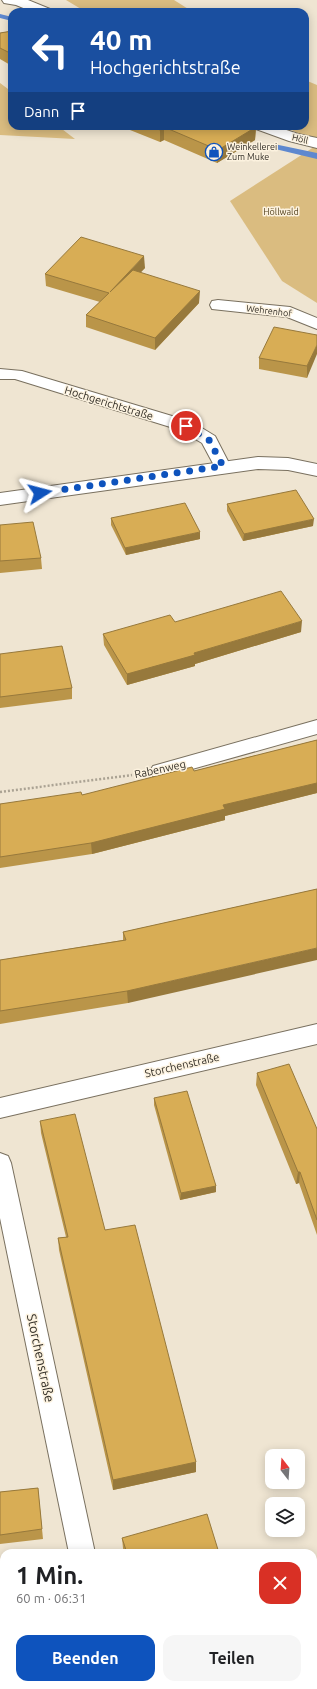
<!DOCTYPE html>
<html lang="de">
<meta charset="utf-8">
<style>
:root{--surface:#fff;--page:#f6f6f6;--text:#202124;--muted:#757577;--accent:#0e53bd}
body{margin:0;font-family:Ubuntu,sans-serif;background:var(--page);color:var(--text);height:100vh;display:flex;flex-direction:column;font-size:15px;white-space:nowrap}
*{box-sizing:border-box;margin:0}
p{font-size:13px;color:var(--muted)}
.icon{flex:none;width:22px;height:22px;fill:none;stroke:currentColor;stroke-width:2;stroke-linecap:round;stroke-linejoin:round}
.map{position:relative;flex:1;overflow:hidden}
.panel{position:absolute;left:0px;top:1549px;width:317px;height:140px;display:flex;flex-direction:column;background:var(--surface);border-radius:12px 12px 0 0;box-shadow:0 2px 10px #0003}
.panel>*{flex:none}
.banner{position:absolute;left:8px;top:8px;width:301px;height:122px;border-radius:12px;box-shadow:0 2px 10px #0003;background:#1a4fa0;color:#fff;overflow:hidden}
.needle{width:26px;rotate:343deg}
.buttons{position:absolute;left:265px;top:1449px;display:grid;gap:8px}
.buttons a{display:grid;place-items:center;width:40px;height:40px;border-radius:8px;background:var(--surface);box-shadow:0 2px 10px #0003;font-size:20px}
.pin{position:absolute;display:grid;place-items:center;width:34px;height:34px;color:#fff;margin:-17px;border:2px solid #fff;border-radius:50%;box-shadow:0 1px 4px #0007}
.me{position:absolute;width:44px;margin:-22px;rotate:81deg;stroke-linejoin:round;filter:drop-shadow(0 0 3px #0008)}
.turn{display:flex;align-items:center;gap:14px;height:84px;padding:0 16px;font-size:18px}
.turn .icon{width:52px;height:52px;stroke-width:2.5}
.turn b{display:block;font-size:28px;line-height:34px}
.then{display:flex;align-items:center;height:38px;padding:0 16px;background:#0003;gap:8px;font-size:15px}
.round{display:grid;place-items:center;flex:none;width:42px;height:42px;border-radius:12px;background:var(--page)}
.overview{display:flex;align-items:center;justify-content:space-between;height:68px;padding:0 16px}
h1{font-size:24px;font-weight:700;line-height:30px}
.button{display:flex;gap:8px;margin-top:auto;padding:8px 16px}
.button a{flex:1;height:46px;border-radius:12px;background:var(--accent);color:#fff;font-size:16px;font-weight:700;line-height:46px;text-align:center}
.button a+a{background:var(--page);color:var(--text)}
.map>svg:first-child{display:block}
</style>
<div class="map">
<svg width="317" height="1689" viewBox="0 0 317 1689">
<rect width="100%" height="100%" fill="#efe5d2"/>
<g fill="#dabc80">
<polygon points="66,0 174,0 193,12 86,12"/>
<polygon points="305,80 317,85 317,145 285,126 305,126"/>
<polygon points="0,83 12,92 12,126 58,126 75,139 0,135"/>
<polygon points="317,145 317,303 282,281 230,201"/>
</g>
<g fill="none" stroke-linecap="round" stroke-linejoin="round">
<g fill="#5e88cf" fill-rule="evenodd">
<polygon points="0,14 12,17 12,21 0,18"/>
<polygon points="271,144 274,144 317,153 317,159 271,148 270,146"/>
</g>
<defs>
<g id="lane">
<polygon points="0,369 22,371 192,422 215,436 231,467 229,471 223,472 217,471 202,443 180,430 15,379 0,379"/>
<polygon points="317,720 317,734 160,778 153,776 150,771 153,766"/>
<polygon points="0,1153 8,1156 11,1163 95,1553 69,1553 0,1218"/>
<polygon points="93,1685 121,1685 122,1689 94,1689"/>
</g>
<g id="street">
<polygon points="2,0 28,0 50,9 52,12 33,12 16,5 4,3"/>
<polygon points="253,126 275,126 298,134 317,138 317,148 289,141 256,129"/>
<polygon points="218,300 290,307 317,318 317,329 287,317 212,309 210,305 212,301"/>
<polygon points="258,457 288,458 317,464 317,476 288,470 258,469 0,505 0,493"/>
<polygon points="317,1024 317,1044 0,1118 0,1098"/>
</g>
</defs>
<use href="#lane" stroke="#79705f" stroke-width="2"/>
<use href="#street" stroke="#79705f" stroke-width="2"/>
<polyline stroke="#aaa293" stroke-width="2.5" stroke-dasharray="2 2" stroke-linecap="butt" points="0,792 132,775"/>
<use href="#lane" fill="#fff" fill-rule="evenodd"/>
<use href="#street" fill="#fff" fill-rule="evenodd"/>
</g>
<g fill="#ba9549">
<polygon points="12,31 12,66 0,59 0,33"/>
<polygon points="120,126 253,126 256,127 255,140 217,163 164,140 160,142"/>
<polygon points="145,268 140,272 199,303 155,350 86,327 86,315 100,302 46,286 45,274"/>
<polygon points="317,335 307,378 259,369 259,358"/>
<polygon points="227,504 313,526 243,541 227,511"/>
<polygon points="111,518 200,539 126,555 111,525"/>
<polygon points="0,525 41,558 42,569 0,573"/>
<polygon points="175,622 301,632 195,664 195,666 127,685 104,645 103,634"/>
<polygon points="0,654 72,688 72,699 0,708"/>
<polygon points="317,740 317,793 225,816 225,820 92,854 0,868 0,804 82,795 194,771"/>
<polygon points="317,889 128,1003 0,1024 0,960 123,940 123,932"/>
<polygon points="257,1073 317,1129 317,1235 299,1183 296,1184 256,1085"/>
<polygon points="154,1098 216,1186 216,1192 180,1200 154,1105"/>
<polygon points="40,1121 105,1230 196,1472 113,1490 59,1250 58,1238 66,1237 41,1133"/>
<polygon points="38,1488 43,1539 0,1544 0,1492"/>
<polygon points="122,1538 219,1553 124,1553 123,1548"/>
<polygon points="4,1605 4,1659 0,1660 0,1606"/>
<polygon points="160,1685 259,1685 260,1689 161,1689"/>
</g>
<g fill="#97793c">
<polygon points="164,127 164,140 160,142 160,130"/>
<polygon points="256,127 255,140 217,163 218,150"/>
<polygon points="144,256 145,268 111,304 110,292"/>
<polygon points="200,291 199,303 155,350 155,338"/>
<polygon points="317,345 317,354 307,378 307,366"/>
<polygon points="314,519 313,526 243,541 244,534"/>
<polygon points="200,532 200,539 126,555 125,548"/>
<polygon points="302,621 301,632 195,664 195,666 127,685 127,674 194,653"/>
<polygon points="317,783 317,793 225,816 225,820 92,854 91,843 223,805"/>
<polygon points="317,948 317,960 128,1003 127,991"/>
<polygon points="298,1172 300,1172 299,1183 296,1184"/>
<polygon points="216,1186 216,1192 180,1200 181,1193"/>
<polygon points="196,1462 196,1472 113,1490 113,1480"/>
</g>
<g fill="#d8ad55" stroke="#97793c">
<polygon points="12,31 12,54 0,48 0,33"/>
<polygon points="151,126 253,126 256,127 218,150 164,127 160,130"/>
<polygon points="81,237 144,256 110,292 133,270 200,291 155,338 86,315 109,293 45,274"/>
<polygon points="274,327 317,335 317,345 307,366 259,358"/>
<polygon points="296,490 314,519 244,534 227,504"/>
<polygon points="185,503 200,532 125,548 111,518"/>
<polygon points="33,522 41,558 0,561 0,525"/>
<polygon points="281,591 302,621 194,653 195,655 127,674 103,634 170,615 175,622"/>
<polygon points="62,646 72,688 0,697 0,654"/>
<polygon points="317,740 317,783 223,805 225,809 91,843 0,857 0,804 81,792 82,795 192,767 194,771"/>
<polygon points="317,889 317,948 127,991 0,1011 0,960 126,940 123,932"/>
<polygon points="289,1064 317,1129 317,1220 300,1172 298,1172 257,1073"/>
<polygon points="187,1091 216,1186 181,1193 154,1098"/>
<polygon points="75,1114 105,1230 135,1225 196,1462 113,1480 58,1238 68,1237 40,1121"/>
<polygon points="38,1488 42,1529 0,1535 0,1492"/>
<polygon points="207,1514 219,1553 127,1553 122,1538"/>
<polygon points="4,1605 4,1651 0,1651 0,1606"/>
<polygon points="163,1685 259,1685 260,1689 164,1689"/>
</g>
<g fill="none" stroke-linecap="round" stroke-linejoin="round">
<polyline stroke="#0e53bd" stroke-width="7" stroke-dasharray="0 12.6" points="40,493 223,466 209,440 186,426"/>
</g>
<defs>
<symbol id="shop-ring" viewBox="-11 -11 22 22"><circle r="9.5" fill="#fcf2df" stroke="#0e53bd" stroke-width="1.5"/><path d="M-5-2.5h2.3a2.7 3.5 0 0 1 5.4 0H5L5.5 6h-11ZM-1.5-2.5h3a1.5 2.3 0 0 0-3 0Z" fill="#0e53bd"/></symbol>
</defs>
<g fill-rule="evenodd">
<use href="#shop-ring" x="204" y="142" width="20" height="20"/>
</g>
<g text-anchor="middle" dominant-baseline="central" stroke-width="3" stroke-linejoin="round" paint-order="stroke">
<g font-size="9" fill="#312d26" stroke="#fcf2df">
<text transform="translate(300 139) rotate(13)">Höll</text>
<text transform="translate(269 311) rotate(7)">Wehrenhof</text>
</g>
<g font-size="9" fill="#312d26" stroke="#fcf2df" text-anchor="start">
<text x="227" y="147">Weinkellerei<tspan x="227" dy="10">Zum Muke</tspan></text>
</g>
<g font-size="9" fill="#513f1a" stroke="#fcf2df">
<text x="281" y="212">Höllwald</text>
</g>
<g font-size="11" fill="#312d26" stroke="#fcf2df">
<text transform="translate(109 403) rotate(17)">Hochgerichtstraße</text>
<text transform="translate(160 769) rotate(-12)">Rabenweg</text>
<text transform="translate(182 1065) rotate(-13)">Storchenstraße</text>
</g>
<g font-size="13" fill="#312d26" stroke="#fcf2df">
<text transform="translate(41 1358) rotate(78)">Storchenstraße</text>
</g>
</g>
</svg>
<div class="buttons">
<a><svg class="needle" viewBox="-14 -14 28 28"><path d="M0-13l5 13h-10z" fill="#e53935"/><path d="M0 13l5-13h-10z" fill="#757577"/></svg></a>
<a><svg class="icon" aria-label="layers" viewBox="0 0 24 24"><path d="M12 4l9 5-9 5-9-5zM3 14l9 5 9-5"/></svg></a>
</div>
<div class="pin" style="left:186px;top:426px;background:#d93025"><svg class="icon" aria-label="arrive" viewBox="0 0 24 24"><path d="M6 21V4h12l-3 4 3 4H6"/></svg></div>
<svg class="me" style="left:40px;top:493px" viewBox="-20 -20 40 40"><path d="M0-17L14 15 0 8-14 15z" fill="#0e53bd" stroke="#fff" stroke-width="4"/></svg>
<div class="banner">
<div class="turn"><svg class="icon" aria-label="left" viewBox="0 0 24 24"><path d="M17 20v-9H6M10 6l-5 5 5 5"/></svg><div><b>40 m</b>Hochgerichtstraße</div></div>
<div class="then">Dann<svg class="icon" aria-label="arrive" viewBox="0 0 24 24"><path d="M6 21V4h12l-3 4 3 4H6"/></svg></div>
</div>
<section class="panel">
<div class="overview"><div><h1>1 Min.</h1><p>60 m · 06:31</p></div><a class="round" style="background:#d93025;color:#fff"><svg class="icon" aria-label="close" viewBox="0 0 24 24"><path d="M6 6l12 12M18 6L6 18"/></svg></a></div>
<div class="button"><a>Beenden</a><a>Teilen</a></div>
</section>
</div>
